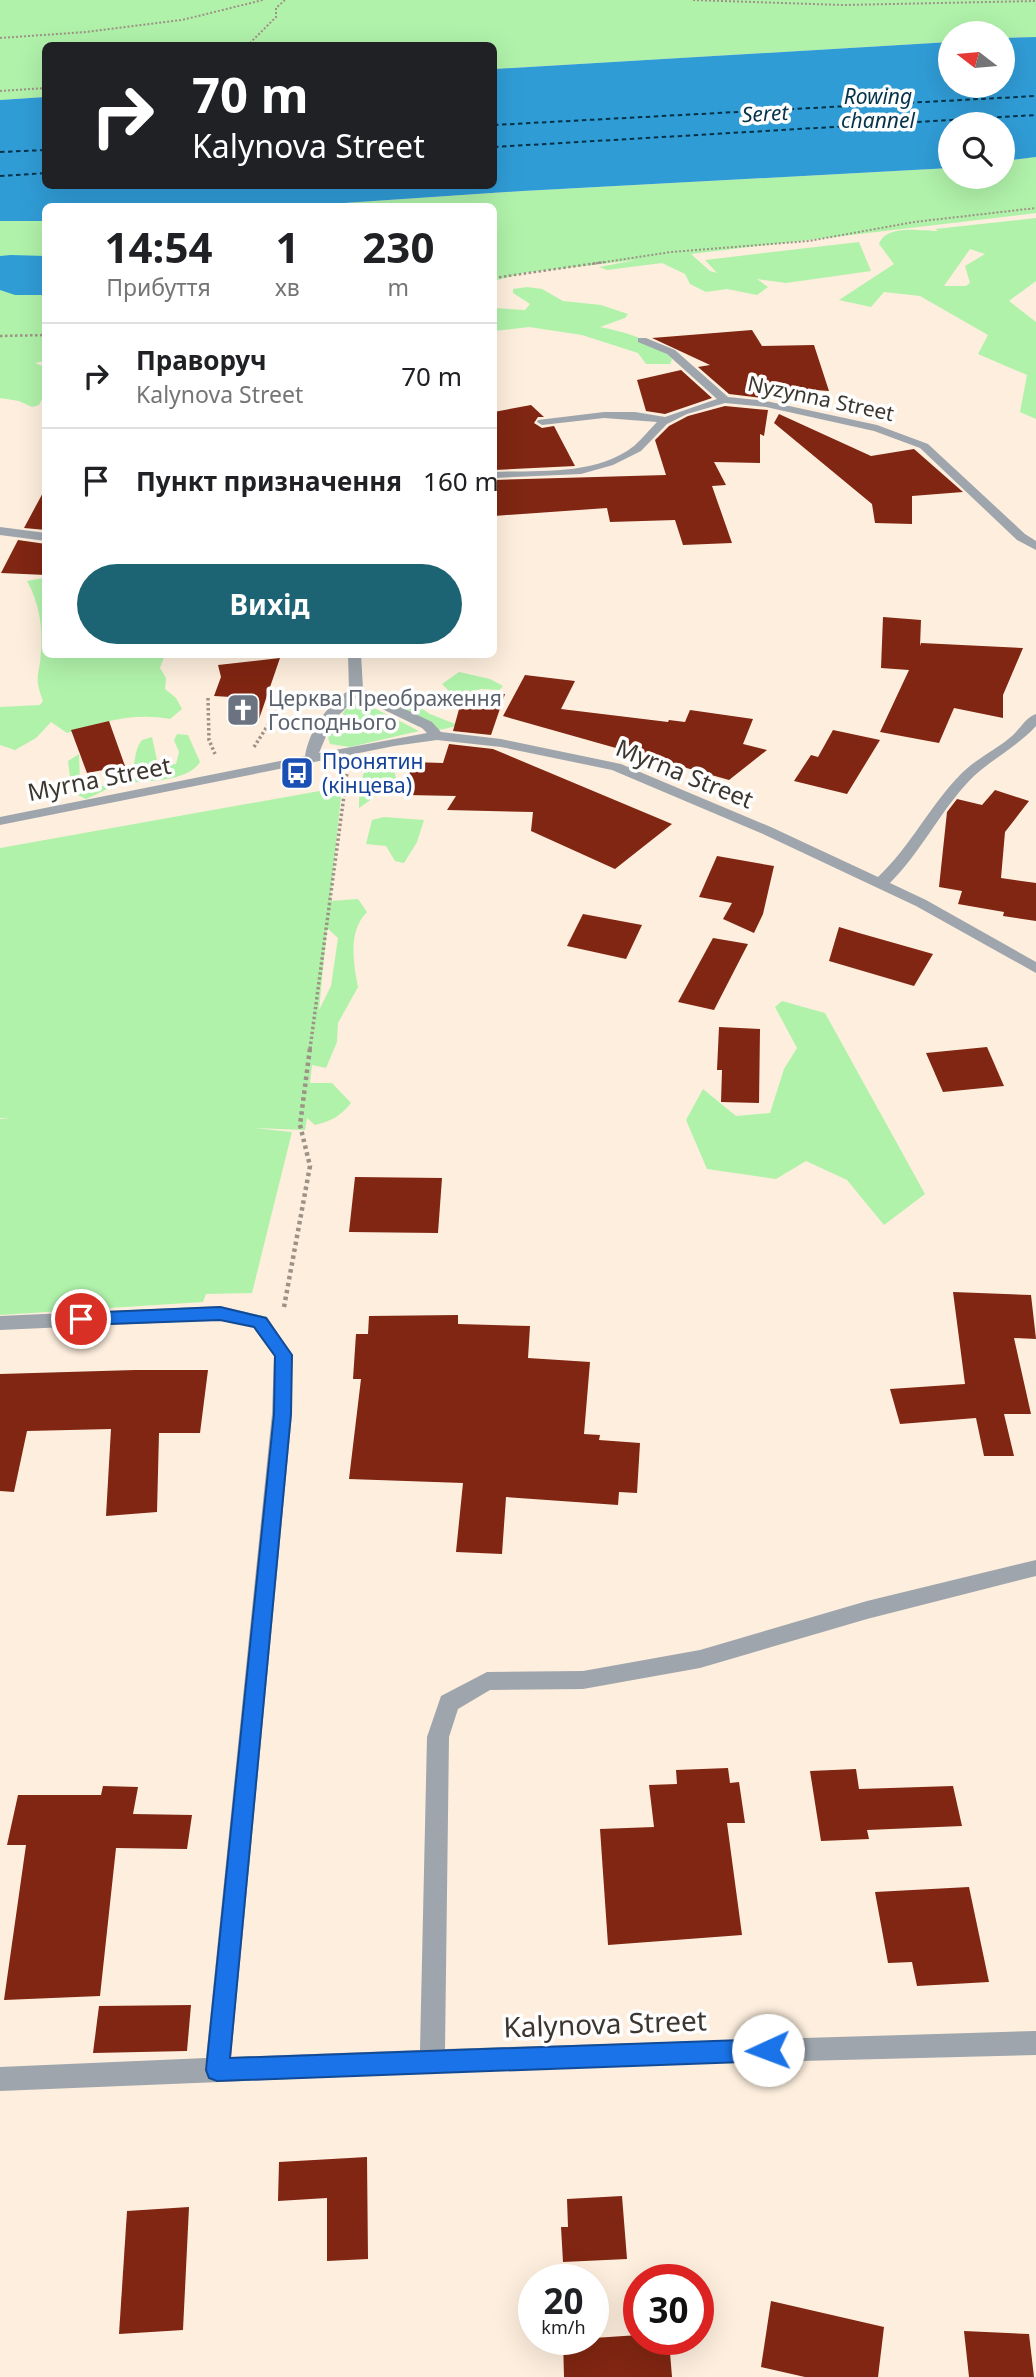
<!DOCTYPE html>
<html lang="uk">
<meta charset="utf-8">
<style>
:root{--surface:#fff;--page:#f2f2f2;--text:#202124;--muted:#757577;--line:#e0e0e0;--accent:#1c6373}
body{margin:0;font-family:"Noto Sans",sans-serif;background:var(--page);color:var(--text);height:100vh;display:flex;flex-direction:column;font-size:26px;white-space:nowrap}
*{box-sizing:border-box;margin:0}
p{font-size:23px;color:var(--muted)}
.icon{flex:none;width:38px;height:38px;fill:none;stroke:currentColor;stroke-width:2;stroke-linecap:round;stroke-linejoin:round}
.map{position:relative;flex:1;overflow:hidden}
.panel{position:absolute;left:42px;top:203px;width:455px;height:455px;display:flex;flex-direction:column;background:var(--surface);border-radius:10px;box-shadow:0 7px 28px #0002}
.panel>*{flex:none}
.guide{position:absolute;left:42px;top:42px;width:455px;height:147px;border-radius:10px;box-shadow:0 7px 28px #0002;background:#202124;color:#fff;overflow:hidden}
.needle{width:46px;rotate:286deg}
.buttons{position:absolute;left:938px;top:21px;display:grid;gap:14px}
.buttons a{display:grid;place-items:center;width:77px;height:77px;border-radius:50%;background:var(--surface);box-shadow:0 7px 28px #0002;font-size:35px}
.speed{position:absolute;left:518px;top:2264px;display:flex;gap:14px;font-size:35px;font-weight:700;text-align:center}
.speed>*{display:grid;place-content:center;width:91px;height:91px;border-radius:50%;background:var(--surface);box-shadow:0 7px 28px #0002;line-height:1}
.speed small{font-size:18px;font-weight:400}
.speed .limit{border:10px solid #d22;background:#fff;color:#111}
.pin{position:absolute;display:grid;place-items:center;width:60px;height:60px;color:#fff;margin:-30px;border:4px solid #fff;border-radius:50%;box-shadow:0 2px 7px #0007}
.me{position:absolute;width:77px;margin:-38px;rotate:268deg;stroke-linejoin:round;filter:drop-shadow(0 0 5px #0008)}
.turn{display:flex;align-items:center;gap:24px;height:147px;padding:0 35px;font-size:32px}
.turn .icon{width:91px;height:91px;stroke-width:2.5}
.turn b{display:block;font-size:49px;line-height:60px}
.eta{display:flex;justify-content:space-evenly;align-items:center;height:119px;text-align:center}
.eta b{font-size:42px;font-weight:700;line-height:49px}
.button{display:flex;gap:14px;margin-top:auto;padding:14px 35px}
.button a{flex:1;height:80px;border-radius:42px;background:var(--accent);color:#fff;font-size:28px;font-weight:700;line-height:80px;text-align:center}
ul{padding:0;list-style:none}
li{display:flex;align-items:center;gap:21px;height:105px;padding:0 35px;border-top:2px solid var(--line)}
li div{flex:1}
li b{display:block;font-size:26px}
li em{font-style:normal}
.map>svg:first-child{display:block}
</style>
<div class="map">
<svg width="1036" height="2377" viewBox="0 0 1036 2377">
<rect width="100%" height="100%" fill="#fdeedd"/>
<g fill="#b0f2aa" fill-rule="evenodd">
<polygon points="0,0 1036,0 1036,37 1003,38 1003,33 950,33 950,42 494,69 494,46 46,46 45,97 0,100"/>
<polygon points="1036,157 1036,213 691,254 710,271 717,273 705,260 859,242 871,271 786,283 757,279 768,287 757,295 727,289 706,292 690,284 685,274 662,263 607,270 599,267 636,260 523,273 494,281 494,206 300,206 523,191 950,168 950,177 1003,177 1003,161"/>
<path d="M1036,218V281L1009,301L1036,322V419L1020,412L1027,375L978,354L988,335L920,296L884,292L871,307L839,300L894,264L879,244C886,224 921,231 938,231L935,229ZM970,249L985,254L965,266L970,283L966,286H944Z"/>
<polygon points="0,221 45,221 45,361 35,363 45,367 45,393 39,405 32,407 19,401 0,398"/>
<path d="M527,287L542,289L563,301L601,305L628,314L625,318L600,327C625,332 655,340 672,359L670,364H646L638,353L582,335L529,327L494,331V308L525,310L530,304L513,293V289Z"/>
<path d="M44,578L46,654L169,655L164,657L160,668L166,678L165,689L176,698L182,709L170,719C135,712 100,722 67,733L51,722L36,738L15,750L0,745V707L40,705L43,701C33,674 40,676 41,651C43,627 39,602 27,581Z"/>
<polygon points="459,672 490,679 503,686 499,690 482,689 453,695 442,684"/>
<path d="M407,699L430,714L458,725C427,737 413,724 386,708L397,700Z"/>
<polygon points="354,704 368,705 419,731 350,747 330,744 328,737 345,710"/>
<path d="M177,734L188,735L200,762C187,783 144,780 122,784C110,786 97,795 86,799L72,792L68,761L79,754L80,782C92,789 126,788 132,772C136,761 134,750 142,740L152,737L157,760L164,765L176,764L179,752L174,740Z"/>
<path d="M378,757H390L397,781L359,808C359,790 360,767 378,757Z"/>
<path d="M342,787L330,901L358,899L367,912C348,931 353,962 358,987L338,1023L337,1042L326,1068L312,1065L310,1083H332L351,1103C341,1116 331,1121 315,1125L307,1118L305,1130L254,1128L292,1132L252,1293L206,1294L203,1302L0,1315V1119H10L0,1118V848ZM327,928L338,938L331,986L319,1010Z"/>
<polygon points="384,817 424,820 417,842 404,863 395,861 386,846 366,844 372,820"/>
<polygon points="782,1001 825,1013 925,1194 884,1225 847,1180 806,1161 776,1179 707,1169 686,1120 703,1089 736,1116 770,1113 784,1069 797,1048 775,1007"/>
</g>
<g fill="#309cd6">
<polygon points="1036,37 1036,157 1003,161 1003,124 950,124 950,168 523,191 300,206 46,206 45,221 0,221 0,100 45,97 46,186 494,186 494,69 950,42 950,86 1003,86 1003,38"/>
<polygon points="11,255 45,256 45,295 15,295 0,290 0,256"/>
</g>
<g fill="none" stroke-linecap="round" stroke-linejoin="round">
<g stroke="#05334b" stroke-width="2" stroke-dasharray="4.5 3.5" stroke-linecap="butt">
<polyline points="494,125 1036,96"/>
<polyline points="494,147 1036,115"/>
<polyline points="0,152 46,150"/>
<polyline points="0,176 46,173"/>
</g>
</g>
<g fill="#802612">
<polygon points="752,330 762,346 814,345 829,391 772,387 770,399 729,394 698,367 710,365 652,338"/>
<polygon points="681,370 712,398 665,414 646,411 637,380"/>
<polygon points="531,405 544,417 538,417 534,423 542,428 554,426 575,466 494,470 494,412"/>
<polygon points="725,406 768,410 764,436 760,434 760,463 714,462 726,485 712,486 732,543 683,545 675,520 610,522 607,508 494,516 494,480 666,475 655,440 669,426 688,416"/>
<polygon points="779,414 871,456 914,449 963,492 912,496 912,524 875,523 872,504 774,423"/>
<polygon points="46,487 46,530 24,528"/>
<polygon points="18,540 46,544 46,575 1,573"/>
<polygon points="883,617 921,620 920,646 921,643 1023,648 1003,695 1003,718 954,708 939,743 880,732 909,670 881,668"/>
<polygon points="280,658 259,719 248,698 214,696 221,677 218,665"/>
<polygon points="525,675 575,681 561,709 668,722 669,720 685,722 690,710 753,719 743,744 767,750 729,780 503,716"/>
<polygon points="464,691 505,694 491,735 453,731"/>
<polygon points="109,721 125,766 87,773 71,730"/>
<polygon points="833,730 880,740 847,794 794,781 811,755 818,757"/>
<polygon points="449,744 493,749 672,824 615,869 531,831 533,812 447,810 456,796 407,795 411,762 443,763"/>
<polygon points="995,790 1029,801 1005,832 1001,878 1036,883 1036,921 1003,916 1004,912 958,904 962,891 939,887 947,812 957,799 982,805"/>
<polygon points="717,856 774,866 763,914 754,933 723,919 732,903 699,897"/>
<polygon points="583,914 642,925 626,959 567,946"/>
<polygon points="839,927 859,933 933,954 914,986 829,961"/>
<polygon points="713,938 748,944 714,1010 678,1002"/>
<polygon points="719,1027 760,1029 759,1103 721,1102 722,1070 717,1070"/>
<polygon points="987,1047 1004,1086 943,1092 926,1053"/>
<polygon points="355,1177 442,1178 438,1233 349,1232"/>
<polygon points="953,1292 1031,1295 1036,1339 1014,1338 1031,1414 1004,1414 1014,1456 984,1456 976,1418 900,1424 890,1389 965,1384"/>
<polygon points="458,1315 458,1324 530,1326 528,1358 590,1362 584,1434 600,1435 599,1440 640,1443 637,1493 619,1492 618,1505 506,1497 502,1554 456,1552 463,1483 349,1479 361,1379 353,1379 356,1334 368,1334 369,1316"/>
<polygon points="135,1370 208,1370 200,1433 159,1433 157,1512 106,1516 111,1429 27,1431 14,1492 0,1491 0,1374"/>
<polygon points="728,1768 730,1783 739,1782 745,1823 727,1823 742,1935 608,1945 600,1829 654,1827 649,1785 677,1784 676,1770"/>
<polygon points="856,1769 859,1789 953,1786 962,1826 867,1830 869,1839 821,1841 810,1771"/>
<polygon points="103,1786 138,1787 133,1814 192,1815 187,1849 116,1848 100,1996 4,2000 26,1845 7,1845 18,1795 101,1795"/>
<polygon points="969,1887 989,1982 917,1986 912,1962 888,1963 875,1892"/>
<polygon points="191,2005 187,2051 93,2053 99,2006"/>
<polygon points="367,2157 368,2259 327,2261 327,2198 278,2201 279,2162"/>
<polygon points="622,2196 627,2259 563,2262 561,2227 568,2227 567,2199"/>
<polygon points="189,2207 183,2330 119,2334 127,2211"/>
<polygon points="771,2301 884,2327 878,2377 805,2377 761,2367"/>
<polygon points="964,2331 1029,2334 1034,2377 969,2377"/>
<polygon points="639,2335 639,2340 669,2340 672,2377 564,2377 563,2340"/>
</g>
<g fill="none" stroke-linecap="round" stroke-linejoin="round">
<g stroke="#9d9286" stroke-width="2" stroke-dasharray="2 2" stroke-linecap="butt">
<polyline points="693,0 843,5 1036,1"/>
<polyline points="0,38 86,32 182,20 263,0"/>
<polyline points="247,46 276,17 276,8 285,0"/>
<polyline points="0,91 46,88"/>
<polyline points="592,264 671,252 809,241 914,222 1036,208"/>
</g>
<g stroke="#9d9286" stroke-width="2.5" stroke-dasharray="2.5 2.5" stroke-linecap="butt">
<polyline points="494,278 604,262"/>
<polyline points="0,336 46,335"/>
</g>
<g stroke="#9d9286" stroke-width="3.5" stroke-dasharray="2.5 2.5" stroke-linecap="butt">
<polyline points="208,698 209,740 215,754"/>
<polyline points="254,747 286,697"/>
<polyline points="310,1049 347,773"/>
</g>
<polyline stroke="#9d9286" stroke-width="4.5" stroke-dasharray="3.5 3.5" stroke-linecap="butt" points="284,1307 310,1166 300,1125 310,1048"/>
<g fill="#9ea5ac" fill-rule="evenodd">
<path d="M638,338H646L675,350L728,397L766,401L877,425L928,444L1025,534L1036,541V550L1017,540L920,448L874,431L766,407L725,403L687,414L667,424L641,451L613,465L581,474L494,478V472C539,470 596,476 634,446C642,439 650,429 657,422L604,418L542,425L537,422L538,420L604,412H635L665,417L717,399L667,354L638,342Z"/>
<polygon points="0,527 46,533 46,541 0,535"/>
<path d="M348,654H361L363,689L432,722L441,732L501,739L621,764L773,828L878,877C910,847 929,807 960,775C975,759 996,750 1012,736C1020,729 1026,717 1036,714V726C1016,748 989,760 969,781C939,813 921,852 890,883L926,900L1036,962V973L916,906L763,834L612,770L501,747L437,740L394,746L0,825V817L305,756C310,728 327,706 349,690ZM357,697L422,728L427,733L319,753L332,722Z"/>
<polygon points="220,1306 267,1317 292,1355 292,1414 231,2057 420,2050 427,1737 441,1696 487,1672 583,1671 700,1650 867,1601 1036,1560 1036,1576 867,1619 700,1668 583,1689 490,1690 458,1709 449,1737 445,2049 1036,2031 1036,2055 606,2066 0,2091 0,2067 206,2058 272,1414 274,1356 254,1327 220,1320 0,1330 0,1316"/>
</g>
</g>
<polygon fill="#1a73e8" stroke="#114b97" stroke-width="2" points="220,1307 266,1318 292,1355 291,1414 230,2058 768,2039 776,2042 779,2050 776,2058 768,2061 217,2081 209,2078 206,2070 274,1414 275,1356 254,1327 220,1320 81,1325 73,1319 81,1313"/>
<defs>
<symbol id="church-square" viewBox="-11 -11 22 22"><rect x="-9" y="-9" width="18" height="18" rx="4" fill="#6b7280" stroke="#fefefe"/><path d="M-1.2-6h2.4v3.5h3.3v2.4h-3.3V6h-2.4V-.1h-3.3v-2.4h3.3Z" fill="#fff"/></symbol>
<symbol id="bus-square" viewBox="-11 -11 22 22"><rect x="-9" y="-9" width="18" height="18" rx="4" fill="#1a4fb4" stroke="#fefefe"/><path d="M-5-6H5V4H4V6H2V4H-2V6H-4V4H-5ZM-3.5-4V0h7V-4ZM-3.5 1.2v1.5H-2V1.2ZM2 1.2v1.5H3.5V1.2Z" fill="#fff"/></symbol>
</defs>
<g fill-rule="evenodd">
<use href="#church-square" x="224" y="691" width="38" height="38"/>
<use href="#bus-square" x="278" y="754" width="38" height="38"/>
</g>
<g text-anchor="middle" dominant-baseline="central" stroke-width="7" stroke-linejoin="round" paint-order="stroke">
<g font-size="21" font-style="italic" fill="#05334b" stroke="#fefefe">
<text x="878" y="96">Rowing<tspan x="878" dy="24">channel</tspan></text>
<text transform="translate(765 113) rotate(-3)">Seret</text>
</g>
<g font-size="21" fill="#3c362f" stroke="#fefefe">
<text transform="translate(821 398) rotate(12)">Nyzynna Street</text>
</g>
<g font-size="21" fill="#5b616d" stroke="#fefefe" text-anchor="start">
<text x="268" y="698">Церква Преображення<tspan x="268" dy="24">Господнього</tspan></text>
</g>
<g font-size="21" fill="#164399" stroke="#fefefe" text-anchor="start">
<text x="322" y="761">Пронятин<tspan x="322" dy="24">(кінцева)</tspan></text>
</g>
<g font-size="24" fill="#3c362f" stroke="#fefefe">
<text transform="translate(685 773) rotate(22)">Myrna Street</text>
<text transform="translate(99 778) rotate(-11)">Myrna Street</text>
</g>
<g font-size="28" fill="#3c362f" stroke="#fefefe">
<text transform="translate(605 2023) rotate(-2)">Kalynova Street</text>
</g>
</g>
</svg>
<div class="buttons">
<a><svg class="needle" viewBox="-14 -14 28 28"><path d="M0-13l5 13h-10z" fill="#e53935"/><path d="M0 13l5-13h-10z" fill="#757577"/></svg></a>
<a><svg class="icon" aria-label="search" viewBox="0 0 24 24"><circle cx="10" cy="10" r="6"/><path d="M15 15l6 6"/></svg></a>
</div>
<div class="speed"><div>20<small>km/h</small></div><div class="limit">30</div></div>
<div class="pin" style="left:81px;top:1319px;background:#d93025"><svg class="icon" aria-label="arrive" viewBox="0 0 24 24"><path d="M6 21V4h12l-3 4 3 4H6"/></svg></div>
<svg class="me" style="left:768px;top:2050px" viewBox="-20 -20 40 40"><circle r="19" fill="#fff"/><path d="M0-13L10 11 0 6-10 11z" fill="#1a73e8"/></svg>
<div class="guide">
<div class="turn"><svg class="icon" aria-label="right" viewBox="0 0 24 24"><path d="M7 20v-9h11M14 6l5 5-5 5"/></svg><div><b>70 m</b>Kalynova Street</div></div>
</div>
<section class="panel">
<div class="eta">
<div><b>14:54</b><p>Прибуття</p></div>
<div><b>1</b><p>хв</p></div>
<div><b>230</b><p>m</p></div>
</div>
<ul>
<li><svg class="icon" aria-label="right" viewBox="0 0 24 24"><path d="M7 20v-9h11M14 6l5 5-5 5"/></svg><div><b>Праворуч</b><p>Kalynova Street</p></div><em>70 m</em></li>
<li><svg class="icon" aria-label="arrive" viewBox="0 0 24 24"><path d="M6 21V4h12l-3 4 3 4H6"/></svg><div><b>Пункт призначення</b></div><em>160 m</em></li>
</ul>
<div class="button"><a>Вихід</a></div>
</section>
</div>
